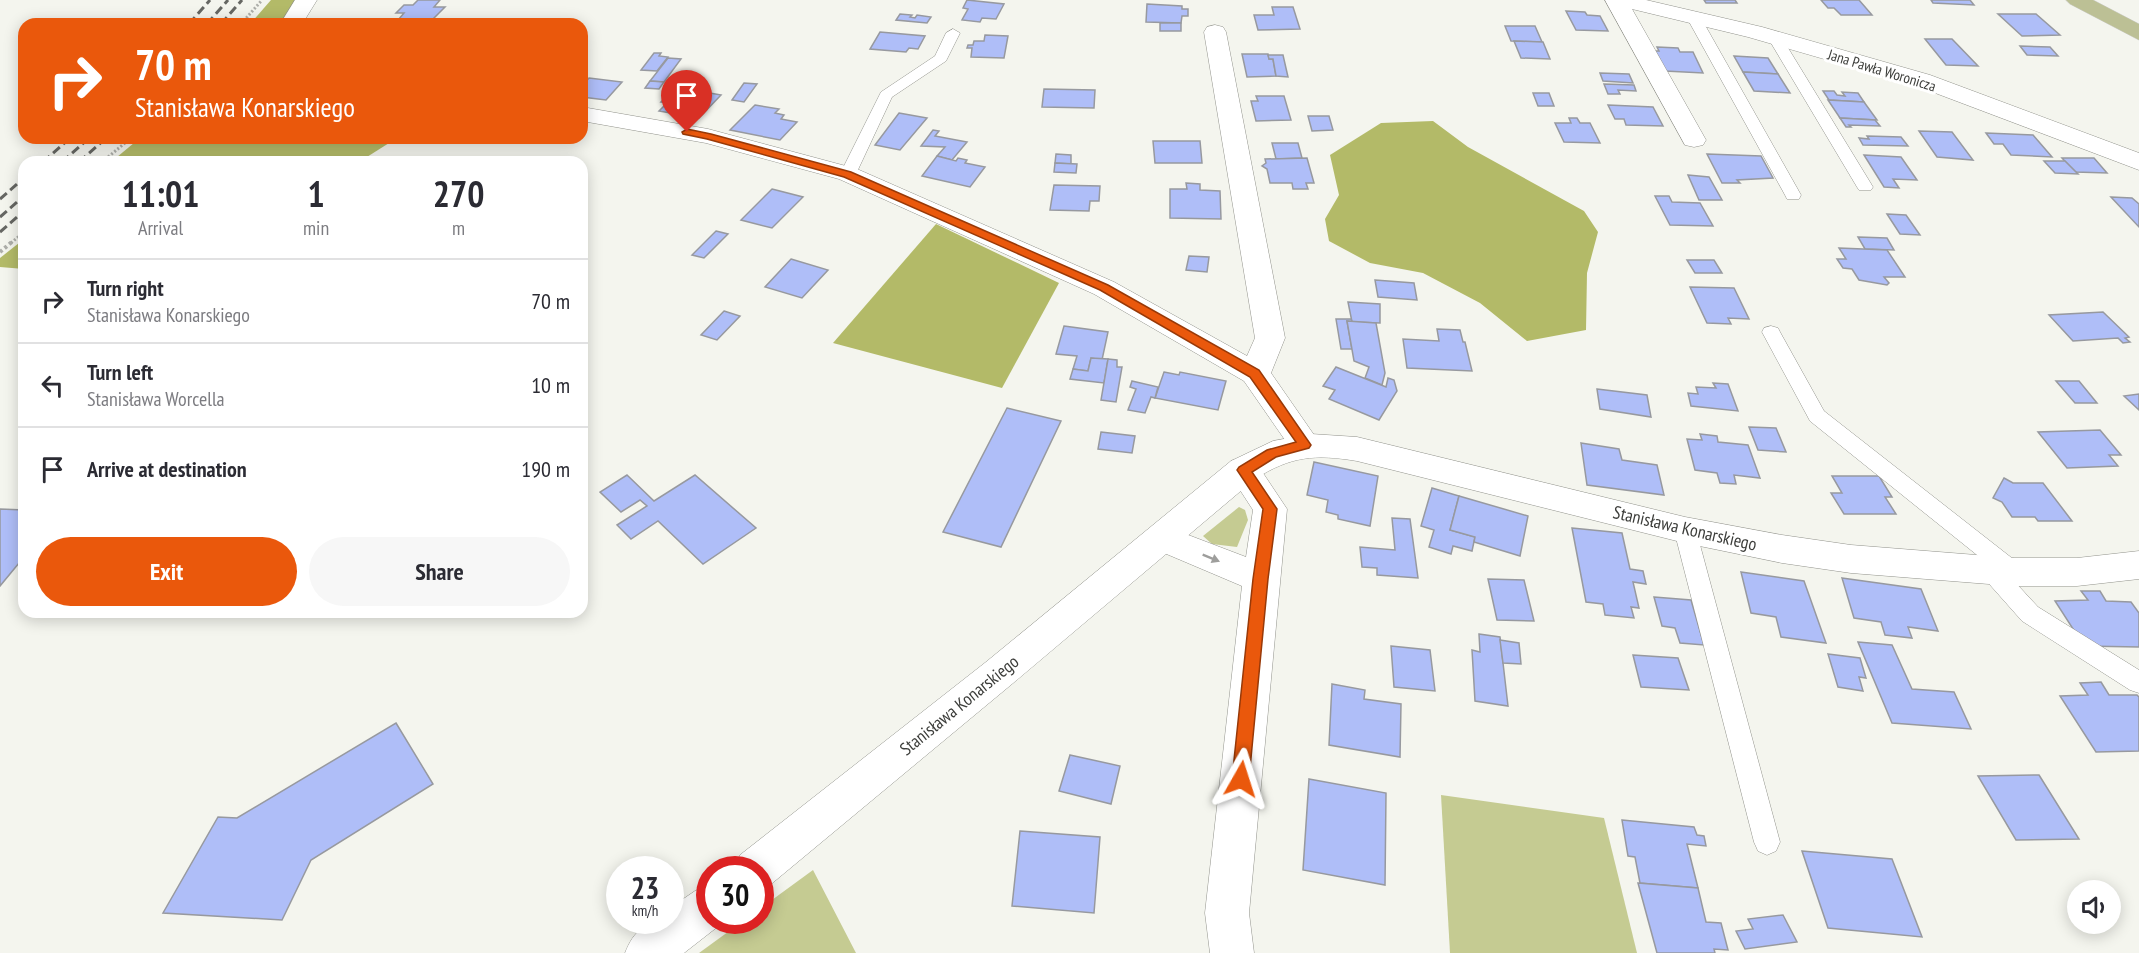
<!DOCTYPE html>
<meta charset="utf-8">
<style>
:root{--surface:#fff;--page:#f7f7f7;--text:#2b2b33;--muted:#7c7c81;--line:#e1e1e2;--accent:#ea580c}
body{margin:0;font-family:"PT Sans Narrow",sans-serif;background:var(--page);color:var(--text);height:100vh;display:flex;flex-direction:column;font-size:22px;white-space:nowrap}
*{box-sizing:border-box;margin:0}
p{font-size:20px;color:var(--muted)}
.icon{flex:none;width:33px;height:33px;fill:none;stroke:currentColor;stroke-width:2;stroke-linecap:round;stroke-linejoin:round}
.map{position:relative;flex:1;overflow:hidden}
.side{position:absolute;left:18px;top:156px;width:570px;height:462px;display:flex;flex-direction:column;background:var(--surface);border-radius:18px;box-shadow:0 3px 15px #0003}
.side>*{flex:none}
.banner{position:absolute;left:18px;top:18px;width:570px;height:126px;border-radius:18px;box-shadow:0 3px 15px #0003;background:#ea580c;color:#fff;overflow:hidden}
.fabs{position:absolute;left:2067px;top:880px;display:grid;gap:12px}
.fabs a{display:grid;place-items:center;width:54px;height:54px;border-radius:50%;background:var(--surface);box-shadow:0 3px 15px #0003;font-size:30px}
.speed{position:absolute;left:606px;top:856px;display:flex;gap:12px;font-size:30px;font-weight:700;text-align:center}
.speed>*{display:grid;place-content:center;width:78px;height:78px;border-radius:50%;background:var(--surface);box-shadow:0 3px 15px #0003;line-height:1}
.speed small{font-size:15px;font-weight:400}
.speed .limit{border:9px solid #d22;background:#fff;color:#111}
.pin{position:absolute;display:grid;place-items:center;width:51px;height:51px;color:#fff;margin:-62px -26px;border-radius:50% 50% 50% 0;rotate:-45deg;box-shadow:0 0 6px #0007}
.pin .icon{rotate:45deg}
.me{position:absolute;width:66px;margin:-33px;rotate:6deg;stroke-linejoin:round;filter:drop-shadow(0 0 4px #0008)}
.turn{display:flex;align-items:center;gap:21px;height:126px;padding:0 18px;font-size:27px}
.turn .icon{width:78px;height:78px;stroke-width:2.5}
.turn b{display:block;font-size:42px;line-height:51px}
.eta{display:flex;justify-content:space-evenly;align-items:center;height:102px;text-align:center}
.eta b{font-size:36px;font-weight:700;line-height:42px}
.action{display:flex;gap:12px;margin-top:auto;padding:12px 18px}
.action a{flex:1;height:69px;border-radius:36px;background:var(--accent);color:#fff;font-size:24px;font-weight:700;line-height:69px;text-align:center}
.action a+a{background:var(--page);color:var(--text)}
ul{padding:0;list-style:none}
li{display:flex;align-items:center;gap:18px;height:84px;padding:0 18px;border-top:2px solid var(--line)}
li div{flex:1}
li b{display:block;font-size:22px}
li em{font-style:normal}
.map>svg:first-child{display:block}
</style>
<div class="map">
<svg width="2139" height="953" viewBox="0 0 2139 953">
<rect width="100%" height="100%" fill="#f4f5ee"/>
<g fill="#c5cb92">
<polygon points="1239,507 1245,510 1248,520 1237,547 1212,544 1203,536"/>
<polygon points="1441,795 1604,818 1637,953 1450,953"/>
<polygon points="813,870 856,953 699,953 743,921 760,921 761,908"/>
</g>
<g fill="#b3ba68">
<polygon points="271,0 295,0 283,24 250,24"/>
<polygon points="1433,121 1468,147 1584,211 1598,232 1587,273 1586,330 1527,341 1480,303 1423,273 1370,263 1329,241 1325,219 1339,195 1330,155 1381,123"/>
<polygon points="140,138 397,138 359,162 111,162"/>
<polygon points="936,224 1059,283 1002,388 833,343"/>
<polygon points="24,239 24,269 0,267 0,258"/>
</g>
<g fill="#afbef8" stroke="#97999f" stroke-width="1.5">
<polygon points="418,0 440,0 434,7 445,7 430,22 398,20 404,13 396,13 404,5 413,5"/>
<polygon points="967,0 1004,4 996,19 982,18 980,22 962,20 968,9 963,8"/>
<polygon points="1704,0 1735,0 1737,3 1706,3"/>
<polygon points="1821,0 1859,0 1872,15 1841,15 1834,8 1828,8"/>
<polygon points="1931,0 1970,0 1974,5 1933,3"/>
<polygon points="1147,4 1182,6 1182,9 1188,9 1188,16 1182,16 1181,23 1146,22"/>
<polygon points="1272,7 1293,7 1300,29 1258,30 1254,15 1274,15"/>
<polygon points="1566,11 1585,12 1587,15 1600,16 1608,31 1576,30"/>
<polygon points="900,14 912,15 910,17 915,18 917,15 931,17 927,23 896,20"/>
<polygon points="1998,14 2036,14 2060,35 2022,36"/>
<rect x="1160" y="23" width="21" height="8"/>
<polygon points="1505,26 1535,26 1542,42 1511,41"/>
<polygon points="880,32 925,36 918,49 909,48 906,52 870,49"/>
<polygon points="985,35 1008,36 1004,58 971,57 972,48 967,48 968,45 973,45 974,41 984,41"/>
<polygon points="1925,39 1952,39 1978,66 1946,65"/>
<polygon points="1514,41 1543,42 1550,59 1521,58"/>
<polygon points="2020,46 2050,47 2058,56 2027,55"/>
<polygon points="1657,47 1678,48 1680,52 1693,52 1703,73 1665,71 1655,51 1659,51"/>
<polygon points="654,53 661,53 659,56 668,57 657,71 641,70"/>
<polygon points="1242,54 1268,54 1269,59 1273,59 1276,76 1247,77"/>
<polygon points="1268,55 1283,55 1288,77 1276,76 1273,59 1269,59"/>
<polygon points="1734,56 1768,58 1778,74 1743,72"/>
<polygon points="668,58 681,59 664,82 650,81"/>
<polygon points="1743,72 1778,74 1790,93 1754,91"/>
<polygon points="1600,73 1629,74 1633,83 1603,81"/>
<polygon points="589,78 622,82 606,100 582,97 582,86"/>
<polygon points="650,81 664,82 659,89 645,88"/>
<polygon points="744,83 757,84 744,102 732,100"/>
<polygon points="1604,84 1634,85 1636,91 1618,90 1620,94 1608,94"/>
<polygon points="682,88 721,95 699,118 659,111 667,103 661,102 668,95 675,96"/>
<polygon points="1044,89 1095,90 1094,108 1042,107"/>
<polygon points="1823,91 1834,91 1837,95 1845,96 1842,92 1858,93 1864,102 1829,100"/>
<polygon points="1533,93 1549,93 1554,106 1538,106"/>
<polygon points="1256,96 1284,96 1291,120 1256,121 1251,101 1258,101"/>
<polygon points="1828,100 1864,102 1877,120 1840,118"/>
<polygon points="755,105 779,109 775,113 784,115 781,119 797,122 780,140 730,130"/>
<polygon points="1608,105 1653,107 1663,126 1626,125 1624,119 1615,119"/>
<polygon points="899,113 927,118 900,150 875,145"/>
<polygon points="1308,116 1329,116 1333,130 1312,131"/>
<polygon points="1569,118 1577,118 1580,123 1590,123 1600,143 1564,142 1555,123 1571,123"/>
<polygon points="1840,118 1875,120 1880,126 1849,125 1851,127 1846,127"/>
<polygon points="933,130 939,131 935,136 967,142 952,160 937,156 945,147 921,146"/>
<polygon points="1919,131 1952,132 1973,160 1937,157"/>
<polygon points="1986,133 2033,135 2052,157 2011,155 2003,144 1994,144"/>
<polygon points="1867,136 1901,137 1908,146 1863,145 1859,138 1869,139"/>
<polygon points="1153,141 1200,141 1202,163 1155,163"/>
<polygon points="1272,143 1298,143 1302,158 1276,159"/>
<polygon points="1056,154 1071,155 1071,164 1055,163"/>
<polygon points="1707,154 1761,156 1773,178 1737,180 1740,183 1722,183"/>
<polygon points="1864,155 1901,157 1917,180 1893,179 1899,188 1884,187"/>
<polygon points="937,156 956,161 958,158 967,160 965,163 985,167 970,187 922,176"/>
<polygon points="1307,158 1314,183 1306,183 1308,189 1293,189 1292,183 1270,183 1267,169 1262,166 1266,163 1265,159"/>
<polygon points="2062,158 2094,158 2107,173 2075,172"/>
<polygon points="2044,161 2065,161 2078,174 2055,173"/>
<polygon points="1055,163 1077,164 1076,173 1054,172"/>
<polygon points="1688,175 1709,177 1722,200 1699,200"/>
<polygon points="1186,183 1200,184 1200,190 1220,191 1221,219 1170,218 1170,189 1187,189"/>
<polygon points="1054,185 1100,186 1099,201 1090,201 1089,211 1050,210"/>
<polygon points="772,189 803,197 772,228 741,220"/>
<polygon points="1655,196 1669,196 1672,202 1700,203 1713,226 1670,225"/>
<polygon points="2111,197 2132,198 2139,204 2139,227"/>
<polygon points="1887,214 1906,215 1920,235 1900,234"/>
<polygon points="716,231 728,234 704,258 692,255"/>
<polygon points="1858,237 1887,238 1894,250 1865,249"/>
<polygon points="1839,248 1887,250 1905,277 1884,277 1889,283 1887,285 1859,280 1852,269 1843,268 1837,259 1846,259"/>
<polygon points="1189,256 1209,257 1207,272 1186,270"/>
<polygon points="791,259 828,270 802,298 765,287"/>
<polygon points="1687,260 1714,260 1722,273 1695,273"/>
<polygon points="1375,280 1414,283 1417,300 1378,297"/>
<polygon points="1690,287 1734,288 1749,319 1728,318 1731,324 1707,323"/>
<polygon points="1348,302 1380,304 1380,323 1352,322"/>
<polygon points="724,311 740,316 717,340 701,335"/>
<polygon points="2103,312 2129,337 2125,338 2130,342 2123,343 2118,338 2073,341 2049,315"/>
<polygon points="1336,319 1351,319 1352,322 1347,321 1352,349 1341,349"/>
<polygon points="1347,321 1376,323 1385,373 1382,385 1365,378 1369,367 1354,361"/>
<polygon points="1064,326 1108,332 1102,360 1091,358 1088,371 1073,369 1077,356 1056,354"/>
<polygon points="1437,329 1460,330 1463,342 1465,342 1472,371 1407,368 1403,339 1439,341"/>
<polygon points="1091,358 1108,359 1104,383 1070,379 1073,369 1088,371"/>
<polygon points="1108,359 1117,360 1117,367 1122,367 1116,402 1101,400"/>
<polygon points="1336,367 1386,387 1388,378 1394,380 1397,391 1379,420 1329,399 1335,390 1323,386"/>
<polygon points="1164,372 1179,375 1180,372 1226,381 1218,410 1155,398"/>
<polygon points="1132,381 1158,387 1155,398 1151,397 1145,413 1128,410 1136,389 1130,387"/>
<polygon points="2056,381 2079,381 2097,403 2075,403"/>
<polygon points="1713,383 1728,384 1738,411 1691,406 1688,393 1698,394 1696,387 1716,388"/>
<polygon points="1597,389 1647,395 1651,417 1600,409"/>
<polygon points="2139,394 2139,410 2124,396"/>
<polygon points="1007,408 1061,421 1001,547 943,532"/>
<polygon points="1749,427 1776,428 1786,452 1758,450"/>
<polygon points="2100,430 2121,455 2109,455 2118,466 2067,468 2038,432"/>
<polygon points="1101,432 1135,436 1132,453 1098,449"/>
<polygon points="1700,434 1717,436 1718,442 1748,445 1760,478 1734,475 1736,484 1720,483 1717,473 1695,470 1687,439 1702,440"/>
<polygon points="1581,443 1619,449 1622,460 1657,465 1664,495 1587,485"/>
<polygon points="1314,462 1378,476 1370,526 1338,519 1338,515 1326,512 1328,500 1307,495"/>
<polygon points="627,475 654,501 695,475 756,528 703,564 658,521 631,539 617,525 647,506 640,500 621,512 600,492"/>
<polygon points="1832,476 1879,476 1892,497 1885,497 1896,514 1844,514 1831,493 1842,493"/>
<polygon points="2004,478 2013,483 2043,483 2072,521 2038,521 2035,517 2012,517 2002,502 1993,498"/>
<polygon points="1432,488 1459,496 1450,530 1475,537 1472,551 1453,546 1451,554 1429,547 1434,530 1421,526"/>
<polygon points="1459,496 1528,516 1520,556 1474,542 1475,537 1450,530"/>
<polygon points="0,509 24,510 24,557 0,586"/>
<polygon points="1392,518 1410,519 1418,578 1377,575 1377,568 1362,567 1360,547 1395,550"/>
<polygon points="1572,528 1622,533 1630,569 1643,571 1646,584 1633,582 1639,608 1631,607 1634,618 1605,615 1603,604 1586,602"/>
<polygon points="1741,572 1804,581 1826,643 1781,637 1776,617 1751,613"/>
<polygon points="1842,578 1921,589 1938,631 1908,627 1912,638 1885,635 1881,622 1854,618"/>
<polygon points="1488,579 1524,580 1534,621 1497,620"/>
<polygon points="2081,591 2100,591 2106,601 2131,602 2139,613 2139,647 2084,646 2055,601 2088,600"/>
<polygon points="1654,597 1691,600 1704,645 1680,643 1675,628 1662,626"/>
<polygon points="1479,634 1500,637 1508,706 1475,701 1472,650 1480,652"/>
<polygon points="1500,640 1519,643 1521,664 1503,663"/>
<polygon points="1858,642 1892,645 1912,689 1954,692 1971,729 1892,723"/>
<polygon points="1391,646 1430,650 1435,691 1394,687"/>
<polygon points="1828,654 1860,658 1866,678 1859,677 1863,691 1838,687"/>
<polygon points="1633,655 1678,658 1689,690 1641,687"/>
<polygon points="2101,682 2109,695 2137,695 2139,697 2139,751 2096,752 2060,696 2088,695 2080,683"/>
<polygon points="1332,684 1365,690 1364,699 1401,704 1400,757 1329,745"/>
<polygon points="396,723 433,784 311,860 282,920 163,913 218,817 237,818"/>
<polygon points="1070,755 1120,766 1111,804 1059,791"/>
<polygon points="2039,775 2079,839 2016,840 1978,776"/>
<polygon points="1309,779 1386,793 1385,885 1303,870"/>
<polygon points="1622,820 1694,827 1697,835 1704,836 1706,846 1687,844 1698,888 1640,883 1635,857 1628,856"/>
<polygon points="1020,831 1100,837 1094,913 1012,906"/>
<polygon points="1802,851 1892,859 1922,937 1828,928"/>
<polygon points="1638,883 1698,888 1706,922 1721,923 1728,950 1714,949 1715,953 1657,953"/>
<polygon points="1783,915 1797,942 1745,949 1736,931 1753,929 1748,919"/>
</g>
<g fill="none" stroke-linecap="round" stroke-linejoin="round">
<defs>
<g id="service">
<polygon points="1694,14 1701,18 1801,195 1799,199 1787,199 1785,195 1687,18"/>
<polygon points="953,29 960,33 946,61 892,97 856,174 848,179 842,177 840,174 881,92 935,56 946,33"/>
<polygon points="1775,34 1782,38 1873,187 1871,190 1859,190 1857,187 1768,38"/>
<polygon points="1771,326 1778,328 1780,332 1824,411 2022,566 2025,572 2022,578 2014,581 2038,607 2139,670 2139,693 2130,690 2022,621 1983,577 1980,571 1983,565 1987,563 1810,421 1762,332 1764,328"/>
<polygon points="1685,522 1693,524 1696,530 1780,842 1776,851 1767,855 1758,851 1754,842 1674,530 1677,524"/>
</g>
<g id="minor">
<polygon points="295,0 317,0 304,21 306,24 284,24 282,21"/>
<polygon points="1605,0 1646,0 1762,27 1930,75 2139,153 2139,170 1914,85 1748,37 1632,9 1706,140 1703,145 1694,147 1685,145"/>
<polygon points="1215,25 1223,27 1226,32 1285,338 1271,373 1321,445 1316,453 1305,457 1294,453 1244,381 1094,294 839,179 706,143 582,121 582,107 708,129 857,169 1114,282 1247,356 1255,338 1204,32 1207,27"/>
<polygon points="1243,458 1255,461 1287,509 1249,913 1254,953 1210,953 1205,913 1242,586 1150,547 1145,538 1150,529 1162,525 1246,557 1253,510 1227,470 1231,461"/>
</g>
<g id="tertiary">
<path d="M1311,434L1357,437L1685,517L1782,535L1851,545L2014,558H2077L2139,551V579L2077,586H2014L1851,573L1782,563L1685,543L1357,461C1315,454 1291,456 1255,479L1012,684L770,885L760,888V870H734L740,855L986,662L1231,461L1273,441Z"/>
<path d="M710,885V921H725L684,953H625C634,930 646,921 670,921V908L695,891Z"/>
</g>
<polygon id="primary" points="2066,0 2093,0 2139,24 2139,40 2070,4"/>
</defs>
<use href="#service" stroke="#92938c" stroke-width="1"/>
<use href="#minor" stroke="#92938c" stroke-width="1"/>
<use href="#tertiary" stroke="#92938c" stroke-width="1"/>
<use href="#primary" stroke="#d0d0d0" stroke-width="1"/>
<g stroke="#adaea9" stroke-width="3" stroke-dasharray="2 2" stroke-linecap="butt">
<polyline points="241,24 262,0"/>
<polyline points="102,162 131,138"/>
<polyline points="11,243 24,232"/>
</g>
<polyline stroke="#adaea9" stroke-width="4" stroke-dasharray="3 3" stroke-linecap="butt" points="0,252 13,241"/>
<use href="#service" fill="#fff" fill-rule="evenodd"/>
<use href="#minor" fill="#fff" fill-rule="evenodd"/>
<use href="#tertiary" fill="#fff" fill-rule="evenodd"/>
<use href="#primary" fill="#bcc095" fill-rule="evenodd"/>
<g stroke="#666763" stroke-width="3" stroke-dasharray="9 4.5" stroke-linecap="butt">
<polyline points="189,24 210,0"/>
<polyline points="207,24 228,0"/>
<polyline points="221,24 242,0"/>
<polyline points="43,162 70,138"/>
<polyline points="62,162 89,138"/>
<polyline points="79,162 106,138"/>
<polyline points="0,199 24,178"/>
<polyline points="0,217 24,196"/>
<polyline points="0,232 24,211"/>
</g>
</g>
<defs><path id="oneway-solid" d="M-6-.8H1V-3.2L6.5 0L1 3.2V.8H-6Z" transform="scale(1.5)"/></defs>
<use fill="#9e9e9c" href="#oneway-solid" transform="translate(1211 558) rotate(22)"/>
<polygon fill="#ea580c" stroke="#983908" stroke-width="1.5" points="687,129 711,134 851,172 1108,285 1259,370 1311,445 1309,448 1276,457 1252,472 1277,509 1268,579 1249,779 1247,785 1241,787 1235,785 1232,779 1253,579 1263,509 1237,470 1239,467 1267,450 1296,442 1250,377 1100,290 844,177 707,139 683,134 682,132"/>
<g text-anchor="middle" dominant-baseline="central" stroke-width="6" stroke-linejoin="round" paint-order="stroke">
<g font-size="15" fill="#3c3d3a" stroke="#fff">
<text transform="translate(1882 70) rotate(17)">Jana Pawła Woronicza</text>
</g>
<g font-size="18" fill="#3c3d3a" stroke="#fff">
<text transform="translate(1685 528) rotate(13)">Stanisława Konarskiego</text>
<text transform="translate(959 705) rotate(-39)">Stanisława Konarskiego</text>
</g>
</g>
</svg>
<div class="fabs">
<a><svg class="icon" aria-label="sound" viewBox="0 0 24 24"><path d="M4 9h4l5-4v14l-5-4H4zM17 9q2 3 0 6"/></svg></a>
</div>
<div class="speed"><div>23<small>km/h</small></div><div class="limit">30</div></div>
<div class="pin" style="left:687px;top:132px;background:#d93025"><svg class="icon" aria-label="arrive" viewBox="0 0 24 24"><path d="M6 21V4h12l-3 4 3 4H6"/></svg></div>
<svg class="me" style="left:1241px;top:779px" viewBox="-20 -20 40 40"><path d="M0-17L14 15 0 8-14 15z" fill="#ea580c" stroke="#fff" stroke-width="4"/></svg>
<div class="banner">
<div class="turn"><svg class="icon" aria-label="right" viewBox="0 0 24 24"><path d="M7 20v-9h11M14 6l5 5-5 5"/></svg><div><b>70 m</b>Stanisława Konarskiego</div></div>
</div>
<section class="side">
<div class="eta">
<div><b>11:01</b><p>Arrival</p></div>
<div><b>1</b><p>min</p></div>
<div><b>270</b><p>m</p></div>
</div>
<ul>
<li><svg class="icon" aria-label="right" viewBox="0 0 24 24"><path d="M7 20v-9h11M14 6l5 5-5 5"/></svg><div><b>Turn right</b><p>Stanisława Konarskiego</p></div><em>70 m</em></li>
<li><svg class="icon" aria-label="left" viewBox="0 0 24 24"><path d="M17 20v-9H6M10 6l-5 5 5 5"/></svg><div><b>Turn left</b><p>Stanisława Worcella</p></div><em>10 m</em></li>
<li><svg class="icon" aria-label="arrive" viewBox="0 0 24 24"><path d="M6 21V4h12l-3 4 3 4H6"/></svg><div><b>Arrive at destination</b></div><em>190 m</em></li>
</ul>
<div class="action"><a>Exit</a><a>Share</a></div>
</section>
</div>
